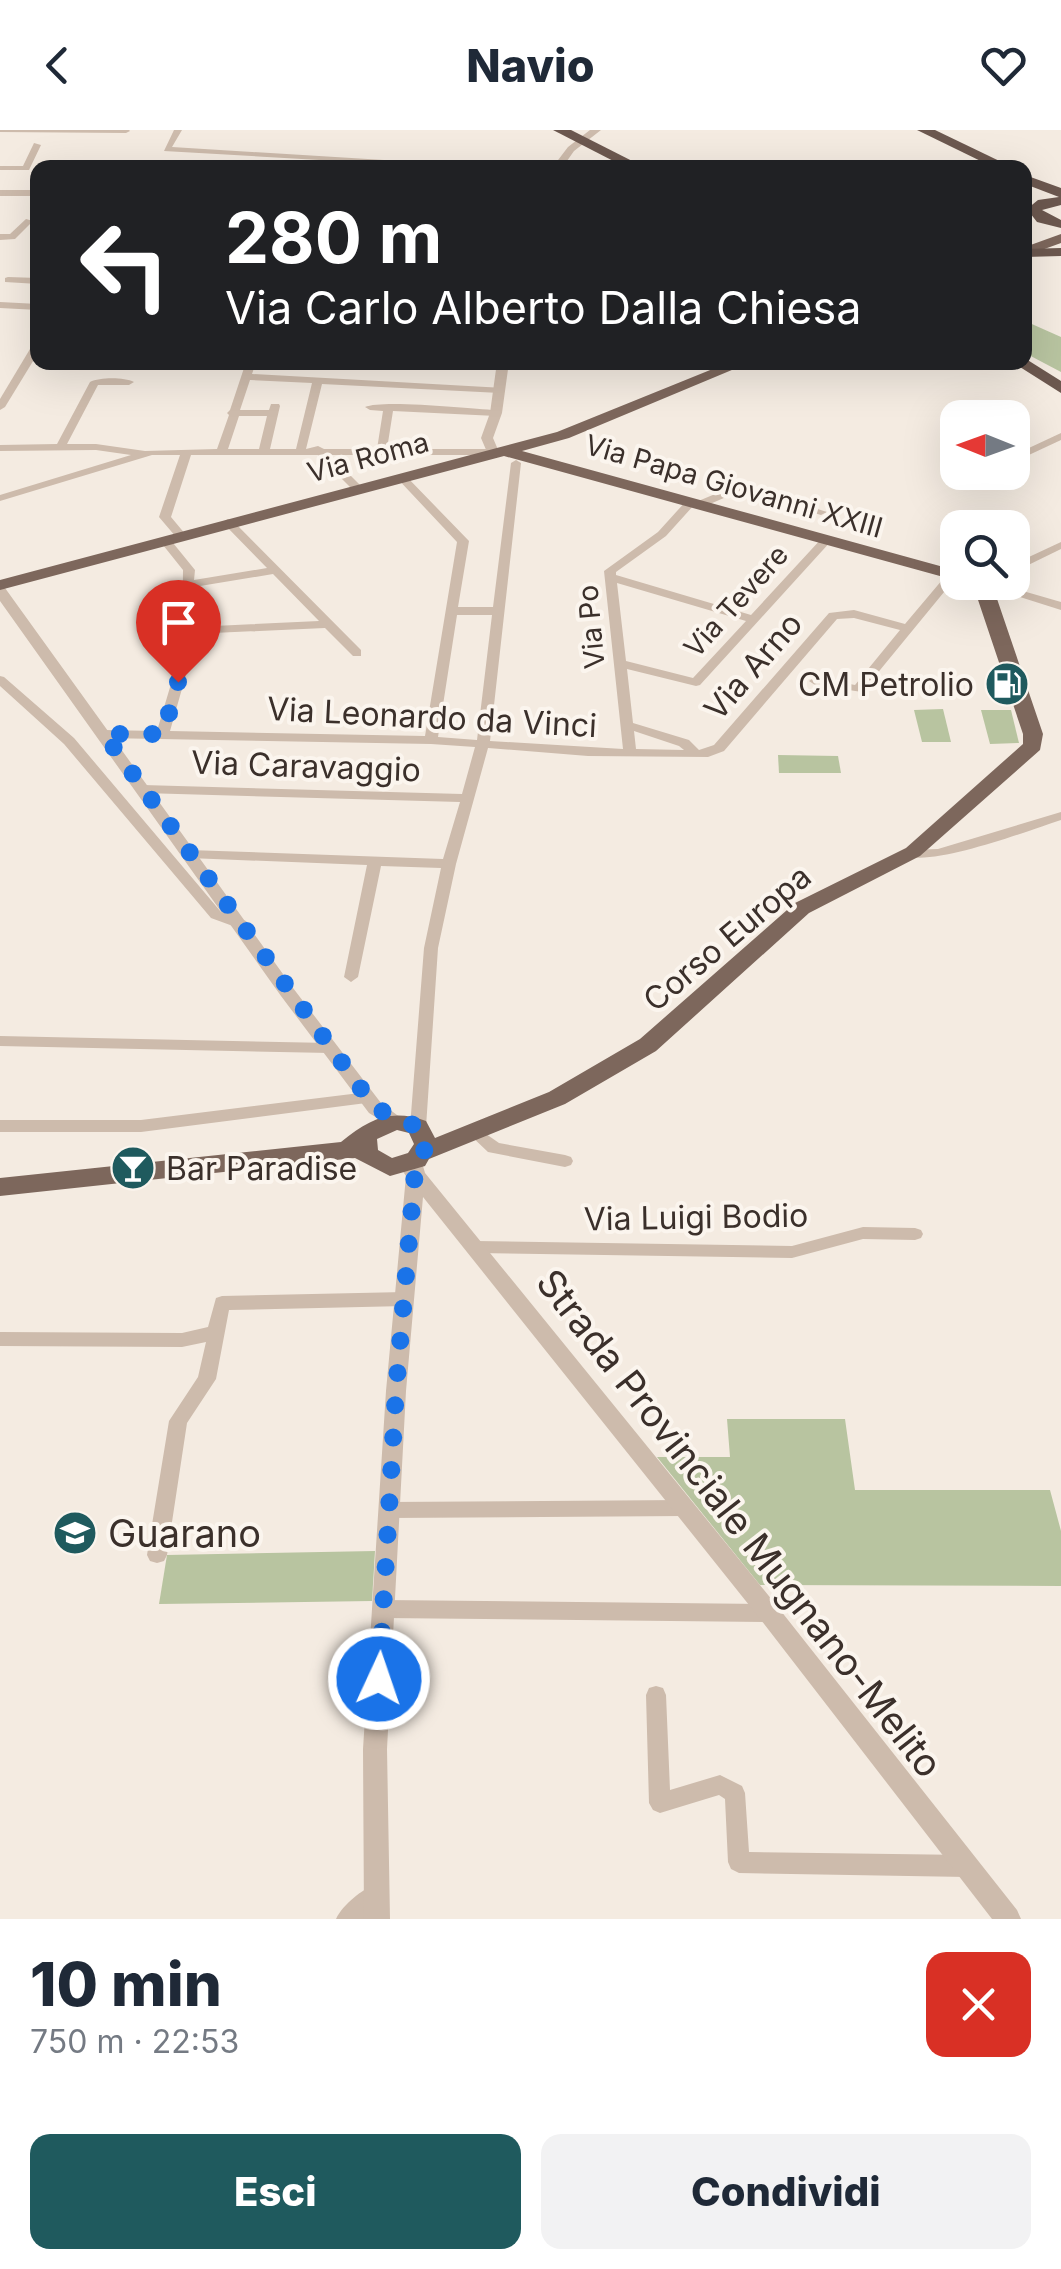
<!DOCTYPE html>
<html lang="it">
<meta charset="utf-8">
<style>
:root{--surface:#fff;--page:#f2f2f3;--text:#1f2937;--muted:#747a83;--accent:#1f5a5e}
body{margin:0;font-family:Inter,sans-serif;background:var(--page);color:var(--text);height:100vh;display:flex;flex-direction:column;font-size:38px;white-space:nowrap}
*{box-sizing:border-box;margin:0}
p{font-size:32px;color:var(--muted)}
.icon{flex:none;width:55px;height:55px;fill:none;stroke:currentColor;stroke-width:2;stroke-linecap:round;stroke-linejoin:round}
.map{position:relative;height:1789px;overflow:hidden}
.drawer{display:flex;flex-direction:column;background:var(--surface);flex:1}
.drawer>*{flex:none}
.top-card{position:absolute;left:30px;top:30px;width:1002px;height:210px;border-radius:20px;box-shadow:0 10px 40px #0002;background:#202124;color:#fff;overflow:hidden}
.needle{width:65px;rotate:271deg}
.buttons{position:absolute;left:940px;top:270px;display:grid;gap:20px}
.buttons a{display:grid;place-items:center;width:90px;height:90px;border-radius:20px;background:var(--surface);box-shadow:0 10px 40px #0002;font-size:50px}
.pin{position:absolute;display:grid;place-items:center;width:85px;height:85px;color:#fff;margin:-102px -42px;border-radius:50% 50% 50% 0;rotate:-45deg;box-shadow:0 0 10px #0007}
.pin .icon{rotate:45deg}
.me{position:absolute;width:110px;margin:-55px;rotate:3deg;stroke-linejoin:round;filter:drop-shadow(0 0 8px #0008)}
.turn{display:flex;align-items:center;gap:35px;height:210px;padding:0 30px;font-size:45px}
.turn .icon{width:130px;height:130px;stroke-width:2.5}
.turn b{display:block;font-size:70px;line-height:85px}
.round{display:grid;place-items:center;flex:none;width:105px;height:105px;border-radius:20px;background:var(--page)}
.head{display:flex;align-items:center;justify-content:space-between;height:170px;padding:0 30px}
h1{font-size:60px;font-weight:800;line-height:75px}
.action{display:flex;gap:20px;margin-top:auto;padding:20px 30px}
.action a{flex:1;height:115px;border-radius:20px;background:var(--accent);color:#fff;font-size:40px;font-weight:800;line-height:115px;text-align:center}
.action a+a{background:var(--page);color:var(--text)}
header{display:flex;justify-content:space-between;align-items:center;height:130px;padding:0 30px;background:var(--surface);font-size:45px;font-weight:800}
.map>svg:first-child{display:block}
</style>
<header><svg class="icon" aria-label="back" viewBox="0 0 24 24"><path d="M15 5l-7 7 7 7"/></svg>Navio<svg class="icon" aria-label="heart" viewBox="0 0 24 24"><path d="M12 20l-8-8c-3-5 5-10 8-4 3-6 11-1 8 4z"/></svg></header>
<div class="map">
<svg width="1061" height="1789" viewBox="0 0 1061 1789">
<rect width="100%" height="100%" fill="#f4ebe1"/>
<g fill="#b8c4a0">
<polygon points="1025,191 1061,207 1061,242 1025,223"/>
<polygon points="943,579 951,612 922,612 914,580"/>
<polygon points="981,580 1011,580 1019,613 990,614"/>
<polygon points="778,625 838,626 841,643 779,643"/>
<polygon points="727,1289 845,1289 855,1360 1050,1360 1061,1401 1061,1456 760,1455 657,1327 730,1327"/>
<polygon points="375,1421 372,1471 159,1474 167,1425"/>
</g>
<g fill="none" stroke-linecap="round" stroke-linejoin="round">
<g fill="#cdbbac" fill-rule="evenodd">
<polygon points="0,0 129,0 130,1 126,3 0,2"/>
<polygon points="174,0 182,0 172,17 516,38 458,38 164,21"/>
<polygon points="34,13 41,15 29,40 0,40 0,36 23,36"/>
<rect x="0" y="60" width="38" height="6"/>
<polygon points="26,89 33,91 15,109 0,110 0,104 10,104"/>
<polygon points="8,147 38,148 38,154 5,152 5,148"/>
<polygon points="0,172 38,174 38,180 0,178"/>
<polygon points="38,211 38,223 5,277 0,280 0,269 33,214"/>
<path d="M246,232H256L252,244L504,258V262L500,263L322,254L306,319L318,316L324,319H377L383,281L370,280L365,277C383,269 470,279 496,280L501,283L496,286L393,281L387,319H493L498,322L493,325H330L361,356L362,358L357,361L353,360L318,325H191L171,387L186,405L180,408L176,407L159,387L180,325H152L0,371V365L131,325L96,320L0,321V315L57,314L90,252C100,247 124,247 134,252L129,255H98L67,314H96L145,321L217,319L229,285L227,283L230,280ZM250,250L312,253L296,319H270L280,276L279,274H271L269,280H240ZM239,286H267L259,319H228Z"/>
<polygon points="646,232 656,232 656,236 648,238"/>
<polygon points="1061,303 1061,310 1012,333 1012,326"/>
<path d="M516,330L521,333L490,611L623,619L604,441L658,402L687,370H695L696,372L739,354L827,382L821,385L740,361L703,377L694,375L666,406L616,442V445L751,485L822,408H830L832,410L700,555L696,556L627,539L633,593L689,610L699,620L714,615L829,483L854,480L905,494L948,443H956L958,445L862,562L815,555L809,551L815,547L855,555L900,500L854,488L837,489L724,621L708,627L588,626L488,618L456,734L438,818L426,997L424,1001H412L410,997L424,818L441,738L381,736L358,847L351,852L344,847L367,735L189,728L182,724L189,720L443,729L460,672L143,663L136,659L143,655L462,664L475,617L431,614L104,608L98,604L104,600L157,601L179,527L185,523L191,527L170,601L425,606L457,412L395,346L404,344L469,411L458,477H493L511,333ZM617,453L746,491L693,548L626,531ZM457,485H492L477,610L438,607ZM634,601L679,616L684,620L636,619Z"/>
<path d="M228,389L232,390L361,520V526H353L325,498L192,504L190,520H182L183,440L159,410L165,407L169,408L195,440L194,450L267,438L224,394L222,392ZM273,444L319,491L193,497L194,457Z"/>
<polygon points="1061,412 1061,419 1012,443 1012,435"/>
<polygon points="1002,455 1061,472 1061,480 998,460 998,456"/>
<polygon points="0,546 4,547 74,608 221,782 246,791 248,794 246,797 241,799 211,788 64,614 0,556"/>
<path d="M1061,682V690C1030,700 926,740 902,724L909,720L938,719Z"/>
<polygon points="0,906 330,913 338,918 330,923 0,916"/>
<polygon points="368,962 376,968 374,972 141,1002 0,1002 0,990 141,990"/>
<polygon points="476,997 499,1013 565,1025 571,1027 573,1031 571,1035 565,1037 488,1022 468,1003 470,999"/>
<polygon points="863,1097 915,1098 921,1100 923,1104 921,1108 915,1110 863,1109 792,1128 476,1123 470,1122 468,1117 470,1112 476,1111 792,1116"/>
<polygon points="405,1162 411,1164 414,1169 411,1174 405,1176 229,1180 216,1249 187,1293 167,1425 164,1431 157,1433 150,1431 147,1425 169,1291 198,1247 206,1212 182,1217 0,1216 0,1202 182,1203 208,1197 216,1168 222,1166"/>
<polygon points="684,1370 691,1372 693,1378 691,1384 684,1386 388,1388 381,1386 379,1380 381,1374 388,1372"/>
<polygon points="383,1470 769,1474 776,1477 779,1483 776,1489 769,1492 383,1488 376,1485 373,1479 376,1473"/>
<polygon points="656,1556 663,1558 666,1565 670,1660 720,1645 742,1656 745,1663 749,1722 967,1725 975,1729 978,1736 975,1743 967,1747 739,1743 731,1739 728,1732 725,1669 719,1665 660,1683 653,1680 649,1673 646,1565 649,1558"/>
<path d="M377,1753L385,1756L388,1764L385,1772L364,1789H336C342,1775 363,1759 377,1753Z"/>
</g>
<g fill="#cdbbac" fill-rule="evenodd">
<polygon points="590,0 601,0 574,21 562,38 552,38 568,17"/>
<polygon points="497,232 509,232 502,283 493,308 499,322 493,326 487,322 481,308 490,283"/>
<polygon points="0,457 5,458 293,858 381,973 405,991 402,996 390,996 369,983 281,866 0,471"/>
<polygon points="407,1027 423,1036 425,1043 777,1476 1017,1780 1021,1789 992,1789 761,1490 423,1067 406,1261 387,1619 390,1789 364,1789 363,1619 386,1261 406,1046 398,1034 400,1029"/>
</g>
<g fill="#7d675c" fill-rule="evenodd">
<polygon points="1061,104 1061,113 1025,126 1025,117"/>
<polygon points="730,232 751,232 569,308 522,321 958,441 958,451 504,326 0,460 0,450 557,302"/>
<path d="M1012,447L1019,452L995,463L1043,604L1040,620L920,726L809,783L656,921L565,974L429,1029L425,1036L390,1046L355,1028L0,1066V1048L341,1012C369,989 391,978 426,991L435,1008L549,962L640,909L795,773L906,718L1023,614V604L972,452H1012ZM397,1000L409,1003L414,1014L408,1023L392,1028L378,1020L377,1009Z"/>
</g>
<g fill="#6c584f" fill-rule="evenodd">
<polygon points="553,0 571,0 646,38 627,38"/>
<polygon points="917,0 935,0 1014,38 995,38"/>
<polygon points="1025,45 1061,58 1061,75 1042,80 1061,90 1061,98 1037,92 1027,79 1038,70 1059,67 1025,54"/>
<polygon points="1061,118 1061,126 1025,127 1025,119"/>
<polygon points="1026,229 1061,251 1061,263 1012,232 1025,232"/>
</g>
</g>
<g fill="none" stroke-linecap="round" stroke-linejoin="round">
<polyline stroke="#1a73e8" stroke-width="18" stroke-dasharray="0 32.4" points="178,552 163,604 104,604 375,978 418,997 426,1008 424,1022 416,1030 396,1260 379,1549"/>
</g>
<defs>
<symbol id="fuel-disc" viewBox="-11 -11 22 22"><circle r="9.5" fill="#1f5a5e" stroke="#fbf5ee"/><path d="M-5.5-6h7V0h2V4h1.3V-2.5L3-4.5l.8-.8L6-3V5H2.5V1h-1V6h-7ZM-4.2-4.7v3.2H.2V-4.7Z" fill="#fff"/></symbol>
<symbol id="bar-disc" viewBox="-11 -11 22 22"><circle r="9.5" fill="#1f5a5e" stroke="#fbf5ee"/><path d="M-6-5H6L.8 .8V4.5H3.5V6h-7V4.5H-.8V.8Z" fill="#fff"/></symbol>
<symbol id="school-disc" viewBox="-11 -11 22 22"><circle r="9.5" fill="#1f5a5e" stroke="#fbf5ee"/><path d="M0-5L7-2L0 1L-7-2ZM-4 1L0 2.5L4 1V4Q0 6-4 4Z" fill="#fff"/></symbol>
</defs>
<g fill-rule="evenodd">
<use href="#fuel-disc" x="982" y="529" width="50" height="50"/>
<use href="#bar-disc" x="108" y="1013" width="50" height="50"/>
<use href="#school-disc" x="50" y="1378" width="50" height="50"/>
</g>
<g text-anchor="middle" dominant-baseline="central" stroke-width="8" stroke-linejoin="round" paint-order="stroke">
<g font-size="28" fill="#3b302b" stroke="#fbf5ee">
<text transform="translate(368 327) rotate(-15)">Via Roma</text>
<text transform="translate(734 356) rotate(16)">Via Papa Giovanni XXIII</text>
<text transform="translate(736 471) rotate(-48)">Via Tevere</text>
<text transform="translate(591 497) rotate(-95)">Via Po</text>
</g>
<g font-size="32" fill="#3b302b" stroke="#fbf5ee">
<text transform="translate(753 536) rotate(-49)">Via Arno</text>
<text transform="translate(432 587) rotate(3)">Via Leonardo da Vinci</text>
<text transform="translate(306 636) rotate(2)">Via Caravaggio</text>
<text transform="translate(727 808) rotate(-40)">Corso Europa</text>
<text transform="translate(696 1087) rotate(-1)">Via Luigi Bodio</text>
</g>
<g font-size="32" fill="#3b302b" stroke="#fbf5ee" text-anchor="end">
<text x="974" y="554">CM Petrolio</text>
<text x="166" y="1038" text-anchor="start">Bar Paradise</text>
</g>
<g font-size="38" fill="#3b302b" stroke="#fbf5ee">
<text transform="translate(740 1393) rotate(52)">Strada Provinciale Mugnano-Melito</text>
</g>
<g font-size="38" fill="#3b302b" stroke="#fbf5ee" text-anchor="start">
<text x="108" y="1403">Guarano</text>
</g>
</g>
</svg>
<div class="buttons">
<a><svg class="needle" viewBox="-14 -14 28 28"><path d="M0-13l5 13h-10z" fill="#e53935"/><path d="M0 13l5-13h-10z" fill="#747a83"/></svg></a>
<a><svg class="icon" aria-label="search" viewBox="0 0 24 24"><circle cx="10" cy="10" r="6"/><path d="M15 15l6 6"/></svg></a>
</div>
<div class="pin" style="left:178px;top:552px;background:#d93025"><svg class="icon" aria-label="arrive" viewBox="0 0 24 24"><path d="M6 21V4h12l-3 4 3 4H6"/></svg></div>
<svg class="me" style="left:379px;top:1549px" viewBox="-20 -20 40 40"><circle r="17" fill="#1a73e8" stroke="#fff" stroke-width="3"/><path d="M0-11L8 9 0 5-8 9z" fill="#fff"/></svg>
<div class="top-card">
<div class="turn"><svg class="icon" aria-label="left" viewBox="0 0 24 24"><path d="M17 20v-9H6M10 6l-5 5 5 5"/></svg><div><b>280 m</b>Via Carlo Alberto Dalla Chiesa</div></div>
</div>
</div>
<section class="drawer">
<div class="head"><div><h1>10 min</h1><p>750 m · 22:53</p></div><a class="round" style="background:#d93025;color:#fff"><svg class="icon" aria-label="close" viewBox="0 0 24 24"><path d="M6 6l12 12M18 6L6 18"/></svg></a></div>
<div class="action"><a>Esci</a><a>Condividi</a></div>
</section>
